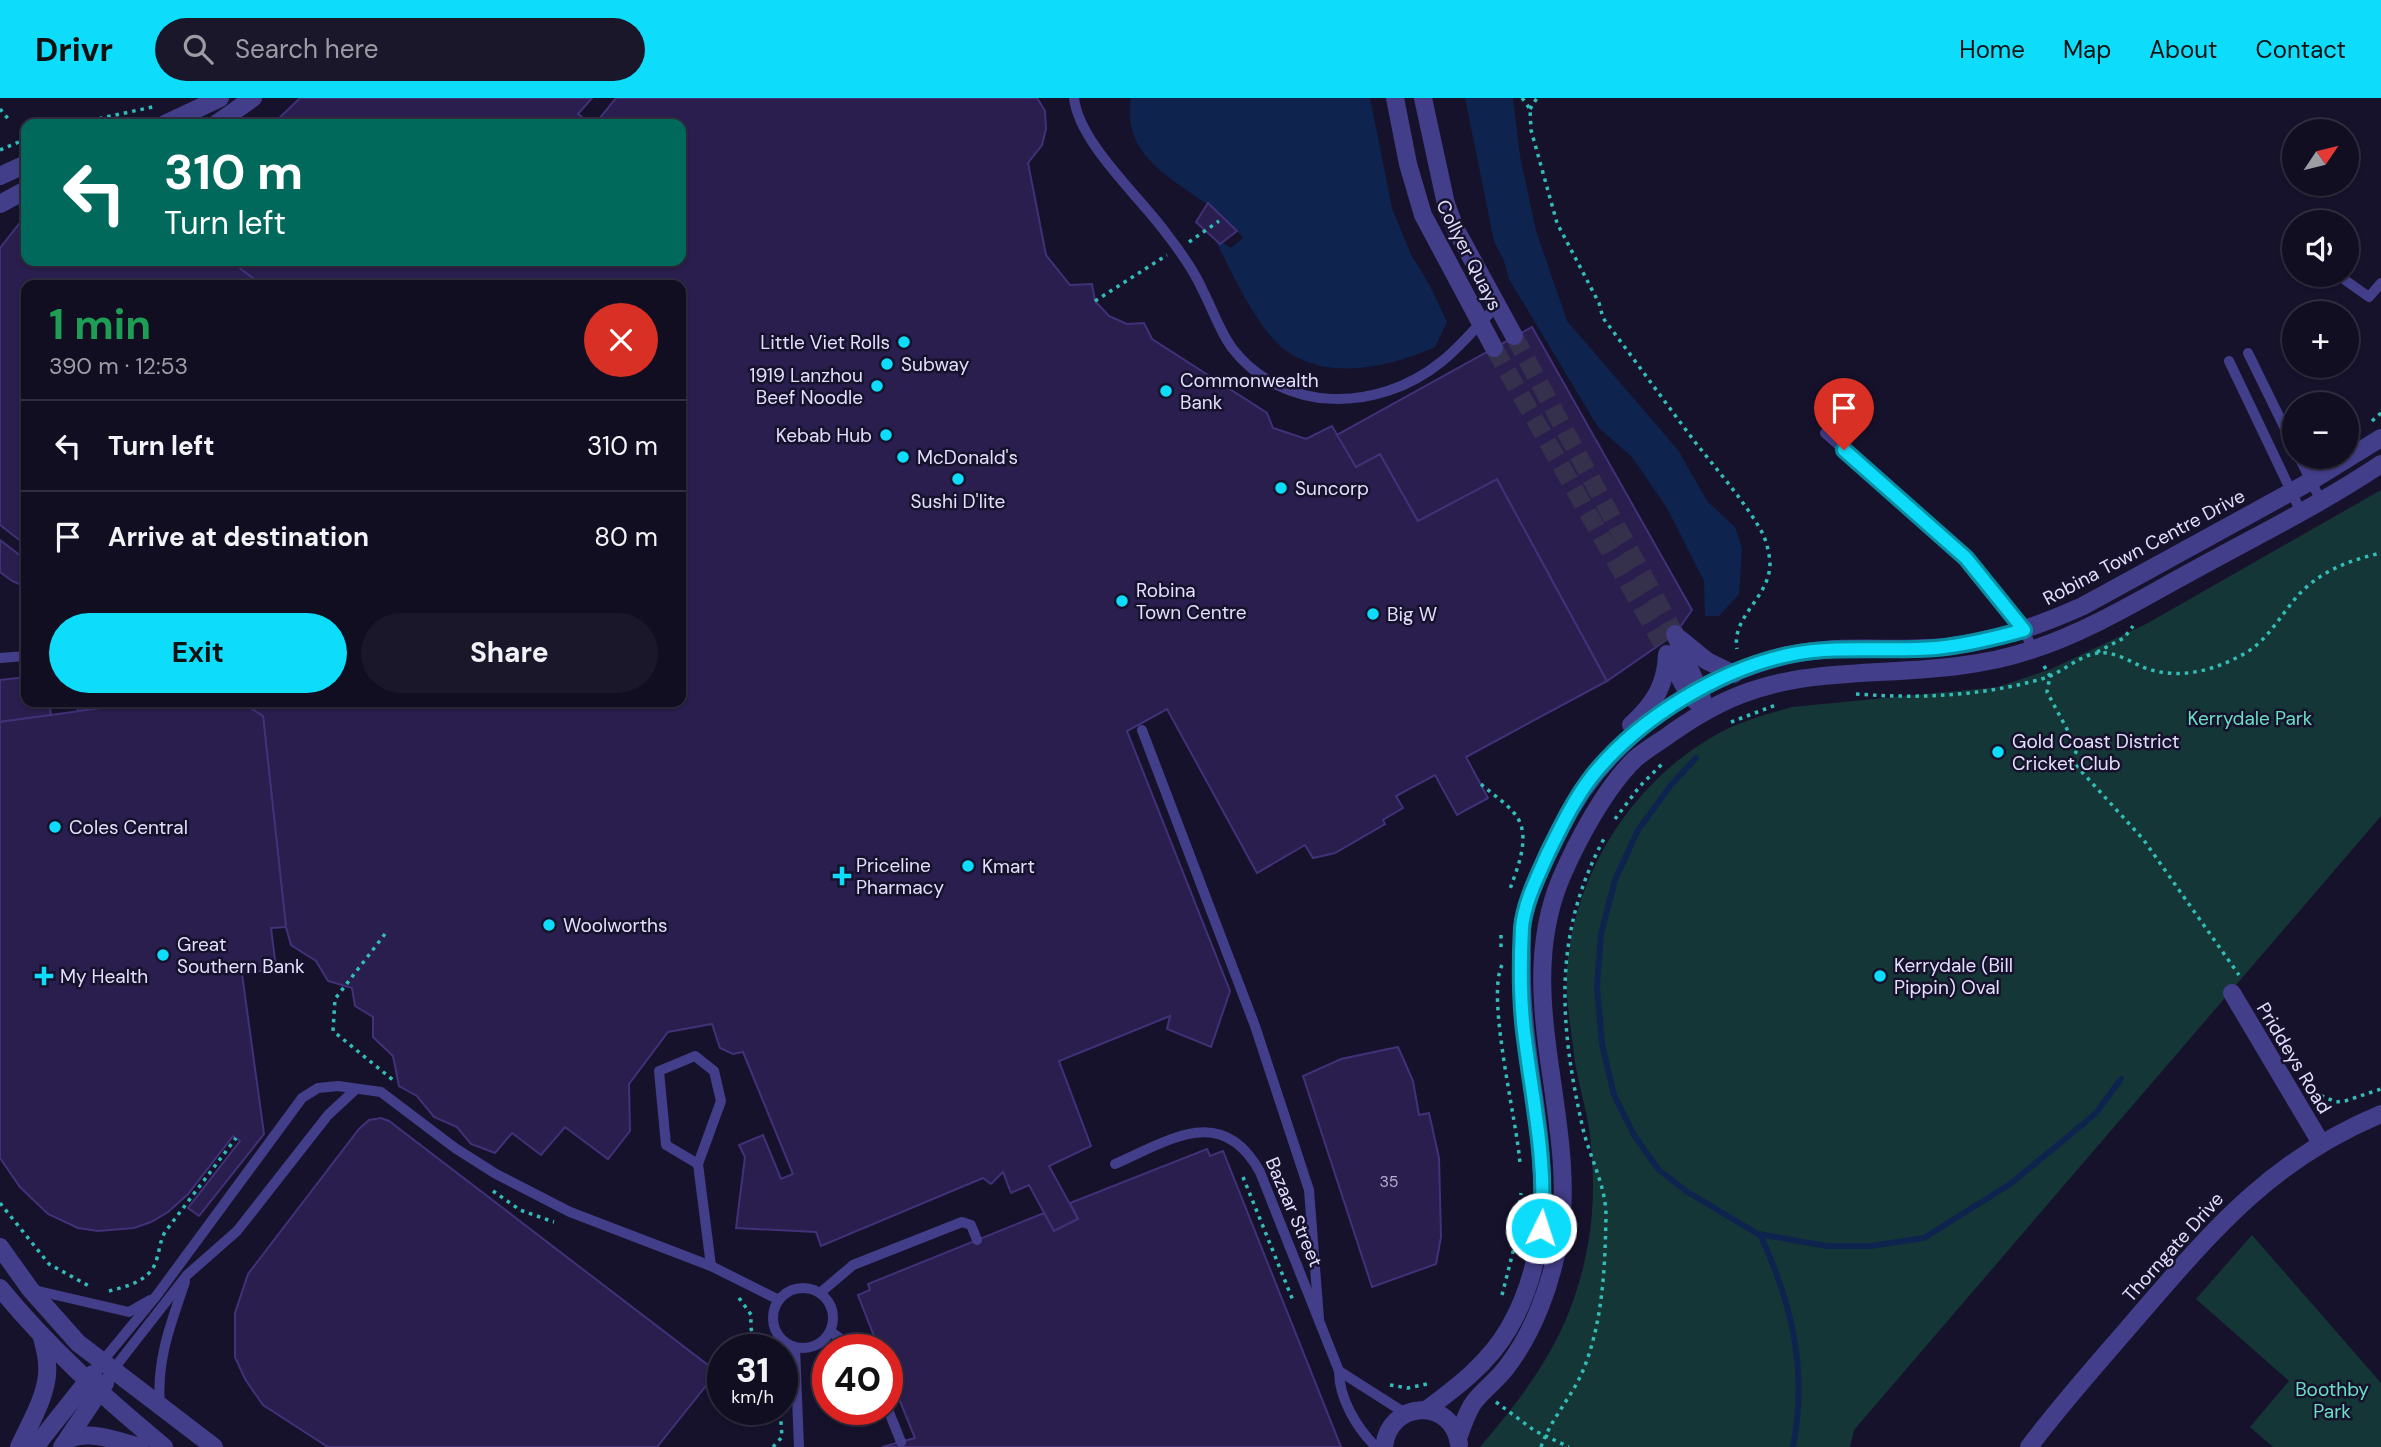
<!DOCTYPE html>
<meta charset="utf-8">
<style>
:root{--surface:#110e21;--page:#1a172a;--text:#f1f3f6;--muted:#9c9ca5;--line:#302e3f;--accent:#0edcfb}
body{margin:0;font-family:"DM Sans",sans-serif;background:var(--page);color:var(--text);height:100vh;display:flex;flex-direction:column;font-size:26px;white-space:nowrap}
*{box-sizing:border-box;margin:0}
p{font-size:23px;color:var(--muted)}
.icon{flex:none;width:38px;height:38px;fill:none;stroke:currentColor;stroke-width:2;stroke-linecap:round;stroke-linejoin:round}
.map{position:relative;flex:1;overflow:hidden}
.details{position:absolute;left:21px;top:182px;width:665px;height:427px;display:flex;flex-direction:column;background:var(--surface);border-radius:14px;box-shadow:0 2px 5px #0004,0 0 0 2px var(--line)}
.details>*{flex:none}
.hud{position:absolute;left:21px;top:21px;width:665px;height:147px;border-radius:14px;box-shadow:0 2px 5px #0004,0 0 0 2px var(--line);background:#00695c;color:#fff;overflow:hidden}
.needle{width:46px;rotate:55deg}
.fabs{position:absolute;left:2282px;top:21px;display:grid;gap:14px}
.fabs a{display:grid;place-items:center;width:77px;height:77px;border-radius:50%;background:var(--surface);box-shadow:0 2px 5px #0004,0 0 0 2px var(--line);font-size:35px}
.speed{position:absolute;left:707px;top:1236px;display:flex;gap:14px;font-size:35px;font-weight:700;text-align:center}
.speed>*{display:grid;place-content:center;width:91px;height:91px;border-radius:50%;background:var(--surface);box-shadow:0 2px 5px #0004,0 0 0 2px var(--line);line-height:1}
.speed small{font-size:18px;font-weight:400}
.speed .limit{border:10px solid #d22;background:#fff;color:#111}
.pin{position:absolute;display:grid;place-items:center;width:60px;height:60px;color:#fff;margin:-72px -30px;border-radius:50% 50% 50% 0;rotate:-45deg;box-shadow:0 0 7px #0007}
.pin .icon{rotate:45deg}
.me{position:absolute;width:77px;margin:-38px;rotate:4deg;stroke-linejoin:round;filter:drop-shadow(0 0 5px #0008)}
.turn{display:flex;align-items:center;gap:24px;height:147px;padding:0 28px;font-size:32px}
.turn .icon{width:91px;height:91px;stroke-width:2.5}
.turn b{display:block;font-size:49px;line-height:60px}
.round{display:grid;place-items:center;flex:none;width:74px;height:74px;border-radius:37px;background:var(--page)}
.overview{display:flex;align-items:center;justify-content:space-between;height:119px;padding:0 28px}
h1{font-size:42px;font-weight:700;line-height:52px;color:#1e9e55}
.cta{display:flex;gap:14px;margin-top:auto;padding:14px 28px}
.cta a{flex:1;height:80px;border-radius:42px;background:var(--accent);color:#111;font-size:28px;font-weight:700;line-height:80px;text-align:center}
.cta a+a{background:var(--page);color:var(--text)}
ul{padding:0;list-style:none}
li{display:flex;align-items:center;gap:21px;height:91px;padding:0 28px;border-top:2px solid var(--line)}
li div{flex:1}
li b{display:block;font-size:26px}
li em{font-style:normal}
header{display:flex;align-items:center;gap:42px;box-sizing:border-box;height:98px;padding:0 35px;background:var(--accent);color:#111}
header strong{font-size:33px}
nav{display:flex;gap:38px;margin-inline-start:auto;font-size:24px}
.search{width:490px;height:63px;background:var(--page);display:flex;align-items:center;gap:18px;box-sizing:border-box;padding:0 24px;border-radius:38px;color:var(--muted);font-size:26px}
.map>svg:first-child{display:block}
</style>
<header>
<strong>Drivr</strong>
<div class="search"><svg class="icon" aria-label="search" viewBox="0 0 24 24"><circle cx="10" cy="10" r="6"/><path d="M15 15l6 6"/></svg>Search here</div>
<nav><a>Home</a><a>Map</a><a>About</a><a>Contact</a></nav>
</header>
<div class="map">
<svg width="2381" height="1349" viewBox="0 0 2381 1349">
<rect width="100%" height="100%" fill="#17122c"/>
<g fill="#153636">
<path d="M2381,392V718L1854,1332L1850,1349H1480C1535,1285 1573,1231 1588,1146C1595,1109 1594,1067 1589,1030C1585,1005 1577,981 1574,957C1571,930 1565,899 1567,872C1574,772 1637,676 1727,631C1747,621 1771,615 1792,609L1998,589L2051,571L2148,525Z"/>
<polygon points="2252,1137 2381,1285 2381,1349 2273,1349 2250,1329 2289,1283 2196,1201"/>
</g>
<g fill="#0e244f">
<path d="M1131,0H1370L1392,110L1411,157L1429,186L1447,224L1435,249C1388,269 1330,284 1285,252C1255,229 1231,171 1213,138L1231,150L1243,140C1209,91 1118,75 1131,0Z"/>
<polygon points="1465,0 1513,0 1520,58 1536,133 1567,223 1678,352 1707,403 1735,429 1742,450 1739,496 1719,518 1705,518 1704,483 1667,410 1632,359 1598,329 1509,181 1504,163 1494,143"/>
</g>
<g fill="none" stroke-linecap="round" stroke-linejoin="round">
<g stroke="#0e244f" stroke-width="6">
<polyline points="1696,660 1671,687 1638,732 1615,782 1601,836 1597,888 1602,946 1614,997 1634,1037 1658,1071 1686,1093 1758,1136 1827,1148 1871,1148 1924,1140 2010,1086 2059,1046 2095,1016 2121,981"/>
<path d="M1760,1136C1792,1206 1808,1272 1793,1349"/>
</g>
</g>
<g fill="#291e4d" stroke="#413178" stroke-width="2">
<polygon points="300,0 592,0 578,16 592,26 273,26"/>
<polygon points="616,0 1037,0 1045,13 1046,31 1042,47 1028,65 1046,157 1070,187 1092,186 1095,203 1109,218 1127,226 1144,225 1152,241 1267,315 1273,330 1306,341 1332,328 1356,369 1380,356 1418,423 1497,381 1607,583 1466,659 1488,700 1457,717 1435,677 1396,698 1403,710 1383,722 1385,726 1335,755 1313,760 1305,747 1257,775 1167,611 1127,633 1230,893 1211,949 1167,931 1170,918 1059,963 1091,1048 1049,1068 1078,1121 1054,1133 1029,1087 1011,1095 1003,1074 991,1086 983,1080 821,1148 816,1134 736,1130 745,1059 739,1047 763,1037 781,1081 793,1076 743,954 733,956 720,950 712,926 668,934 629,986 630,1033 608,1061 565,1029 541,1057 512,1035 495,1055 471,1046 457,1029 434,1019 417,998 399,988 393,958 373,939 373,919 355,908 352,890 328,883 316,863 291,847 286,829 263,618 247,608 247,604 681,604 681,187 262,187 230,163 681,163 681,26 595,26"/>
<polygon points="1208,105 1237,133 1220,146 1196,124"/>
<polygon points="26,125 26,163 230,163 262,187 26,187 26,447 0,427 0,150 19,126"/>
<polygon points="1532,229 1692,512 1675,536 1607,583 1497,381 1418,423 1380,356 1356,369 1337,337"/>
<polygon points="0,442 26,462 26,489 12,483 0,474"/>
<polygon points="26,579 26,604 49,604 51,617 0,624 0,582"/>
<polygon points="76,604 103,604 104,609 78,613"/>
<polygon points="145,604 247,604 247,608 263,618 286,829 271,830 276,870 242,876 264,1036 199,1118 188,1110 240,1043 233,1038 188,1096 168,1114 151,1124 134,1130 98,1133 78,1130 48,1116 20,1089 0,1060 0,624"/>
<polygon points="1398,949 1413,983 1419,1017 1429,1015 1439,1060 1441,1139 1436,1166 1372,1189 1303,978 1341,961"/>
<polygon points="381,1020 389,1023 717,1274 657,1349 328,1349 263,1307 245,1281 235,1259 235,1215 248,1176 359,1031 369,1022"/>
<polygon points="1207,1051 1210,1058 1223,1053 1341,1349 882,1349 915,1340 887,1271 887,1251 879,1251 858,1197 870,1192 868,1186 1044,1115 1054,1133 1078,1121 1070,1105"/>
</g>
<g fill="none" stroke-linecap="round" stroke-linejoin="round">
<g stroke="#35314c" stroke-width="18" stroke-dasharray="18 9" stroke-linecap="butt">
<polyline points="1514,238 1675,536"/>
<polyline points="1494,250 1662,545"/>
</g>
<g stroke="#33bdb9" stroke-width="3.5" stroke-dasharray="3.5 5" stroke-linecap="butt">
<path d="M1522,0L1530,11L1531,32L1557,125L1599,205L1603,220C1634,261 1664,303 1695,344C1717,372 1741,399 1759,429C1766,440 1769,453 1770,465C1770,500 1731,518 1737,551"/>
<polyline points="0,11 10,23"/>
<polyline points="1530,11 1537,0"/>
<polyline points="74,26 157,8"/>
<polyline points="0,52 26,41"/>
<polyline points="1189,144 1219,123"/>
<polyline points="1095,203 1167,157"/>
<polyline points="2372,323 2381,315"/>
<polyline points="2097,554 2124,540 2133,528"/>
<polyline points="2044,568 2050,578 2047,594 2075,646 2076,654 2072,663 2143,741 2239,877"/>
<path d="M1856,596C1921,601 1983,598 2045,580C2063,574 2080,557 2098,555C2114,553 2129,563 2143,569C2175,582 2210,574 2240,558C2264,546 2275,526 2291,506C2313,476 2346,463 2381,455"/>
<polyline points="1731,624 1776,607"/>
<path d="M1481,686C1492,696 1505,704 1514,715C1533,737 1517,770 1509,794"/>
<polyline points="1615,721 1640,688 1662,666"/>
<polyline points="385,836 335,901 333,933 393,982"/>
<polyline points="1501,849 1501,832"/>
<path d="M1502,867C1486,900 1517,1022 1520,1066"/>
<polyline points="2313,994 2336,1004 2345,1003 2381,991"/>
<polyline points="1243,1079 1294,1205"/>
<polyline points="493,1093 520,1112 554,1124"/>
<polyline points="0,1105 49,1166 89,1188"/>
<path d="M109,1193C129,1188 152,1182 157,1160C160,1150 160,1143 165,1134L236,1040"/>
<polyline points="1502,1197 1514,1150 1521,1095"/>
<path d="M739,1200L752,1218C748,1231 754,1242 763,1251"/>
<polyline points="1390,1287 1408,1290 1427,1286"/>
<polyline points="1496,1304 1535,1333 1569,1349"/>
<polyline points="773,1349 782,1339 780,1311"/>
<path d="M1541,1349C1551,1320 1573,1298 1584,1270C1603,1222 1605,1169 1606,1118C1606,1088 1590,1060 1583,1031C1559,925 1552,835 1606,737"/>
</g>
<g stroke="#433e8a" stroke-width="10">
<path d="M1074,0C1079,45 1140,99 1166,135C1180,153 1194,172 1203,193C1213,212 1219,232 1232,250C1283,316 1378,315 1441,264C1462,248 1478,226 1497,208"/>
<polyline points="2292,143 2294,145"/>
<polyline points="2338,177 2369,199 2381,185"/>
<polyline points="2248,255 2294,349"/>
<polyline points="2229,263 2301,414"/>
<polyline points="1825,335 1966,460 2024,532 2033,552"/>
<polyline points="2299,359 2321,403"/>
<polyline points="0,560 26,558"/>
<polyline points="1142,632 1255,928 1309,1092 1319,1221"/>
<polyline points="698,1066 721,1003 714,973 695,958 659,973 666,1047 698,1066 711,1168"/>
<path d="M1115,1066C1170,1042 1222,1005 1260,1074L1339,1273C1339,1301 1357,1330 1376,1349"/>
<circle cx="803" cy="1220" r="30"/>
<polyline points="34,1192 129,1214 150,1202"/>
<polyline points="820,1195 853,1167 962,1124 971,1127 977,1142"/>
<polyline points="830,1233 855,1251"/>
<polyline points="795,1250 799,1349"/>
<polyline points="101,1265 157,1197 302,1000 318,990 338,988 381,994 455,1050 496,1076 570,1114 711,1168 779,1202"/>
<polyline points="112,1273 187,1177 237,1133 328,1017 356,991"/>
<polyline points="1339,1273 1405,1315"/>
<path d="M160,1309C156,1263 170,1228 185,1184"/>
<polyline points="887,1309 901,1344"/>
</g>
<g stroke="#433e8a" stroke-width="18">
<polyline points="2232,895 2321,1045"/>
<path d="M2029,1349C2062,1305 2099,1264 2135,1222C2211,1134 2270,1062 2381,1016"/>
</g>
<g stroke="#433e8a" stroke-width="18">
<polyline points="1395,0 1408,66 1423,117 1494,250"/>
<polyline points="1423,0 1446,106 1455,130 1514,238"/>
<polyline points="165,26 220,0"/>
<polyline points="216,26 253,0"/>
<polyline points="0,78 26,66"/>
<polyline points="0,106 26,92"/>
<polyline points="1675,536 1702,600"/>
<polyline points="1680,541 1707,563 1734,576"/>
<polyline points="1668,558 1689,597 1698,605"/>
<path d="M1631,627C1654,606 1666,587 1667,556"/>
<polyline points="0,1149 30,1191 78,1245 214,1349"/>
<path d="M0,1190C49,1250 105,1300 164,1349"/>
<path d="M1426,1312C1457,1289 1489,1265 1509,1230C1553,1154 1545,1067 1532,984C1526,942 1521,903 1522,861C1522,849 1521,836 1523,824C1529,792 1545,762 1560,732C1587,675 1634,628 1690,596C1730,574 1777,555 1824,552C1867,548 1911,554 1953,548C1999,542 2041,527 2083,508L2311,383L2381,340"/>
<path d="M1458,1340C1463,1328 1466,1315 1474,1304C1483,1292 1496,1283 1506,1270C1534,1234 1551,1186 1559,1142C1579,1021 1511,899 1561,780C1577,743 1605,690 1635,661C1644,653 1656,646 1666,639C1717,602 1760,584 1823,578C1893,571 1963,575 2031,552C2090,533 2144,499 2198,470C2260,436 2323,405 2381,366"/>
<path d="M69,1341C91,1332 118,1343 140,1349"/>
<path d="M19,1349C30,1325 50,1293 47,1266C47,1257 44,1248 42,1239"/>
<polyline points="35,1349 93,1276"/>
<polyline points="62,1349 105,1285"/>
<path d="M1384,1349C1389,1302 1452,1299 1459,1346"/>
</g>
</g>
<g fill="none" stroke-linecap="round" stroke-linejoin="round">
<defs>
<path id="route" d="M1541,1130C1547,1065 1533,1005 1525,941C1520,905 1520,867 1522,830C1524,805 1538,778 1548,755C1561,729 1574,701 1593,677C1639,620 1721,570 1793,556C1840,547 1888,554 1936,550C1966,547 1995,540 2024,532L1966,460L1844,352"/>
</defs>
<use href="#route" stroke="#098fa3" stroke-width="18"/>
<use href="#route" stroke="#0edcfb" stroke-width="12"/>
</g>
<g fill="#0edcfb" stroke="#17122c" stroke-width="2.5">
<circle cx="904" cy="244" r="7"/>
<circle cx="887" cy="266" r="7"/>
<circle cx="877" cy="288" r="7"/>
<circle cx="1166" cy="293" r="7"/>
<circle cx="886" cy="337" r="7"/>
<circle cx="903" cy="359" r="7"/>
<circle cx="958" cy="381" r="7"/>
<circle cx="1281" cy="390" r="7"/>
<circle cx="1122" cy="503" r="7"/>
<circle cx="1373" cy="516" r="7"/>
<circle cx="1998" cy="654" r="7"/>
<circle cx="55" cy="729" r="7"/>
<circle cx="968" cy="768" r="7"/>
<path d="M838.5 767.5h7v7h7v7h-7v7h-7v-7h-7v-7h7z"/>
<circle cx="549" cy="827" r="7"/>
<circle cx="163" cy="857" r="7"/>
<path d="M40.5 867.5h7v7h7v7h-7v7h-7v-7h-7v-7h7z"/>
<circle cx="1880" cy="878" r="7"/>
</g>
<g text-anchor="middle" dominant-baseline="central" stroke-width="5" stroke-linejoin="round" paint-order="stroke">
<g font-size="16" fill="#b4aed2">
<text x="1389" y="1083">35</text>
</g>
<g font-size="19" fill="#e2defe" stroke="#17122c">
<text transform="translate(1469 157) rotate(63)">Collyer Quays</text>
<text transform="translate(2144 449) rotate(-28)">Robina Town Centre Drive</text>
<text transform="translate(2294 960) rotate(59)">Priddeys Road</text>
<text transform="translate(1294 1114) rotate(67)">Bazaar Street</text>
<text transform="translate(2173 1149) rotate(-48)">Thorngate Drive</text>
</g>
<g font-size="19" fill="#e2defe" stroke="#17122c" text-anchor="start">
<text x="890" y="244" text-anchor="end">Little Viet Rolls</text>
<text x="901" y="266">Subway</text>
<text x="863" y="277" text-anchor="end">1919 Lanzhou<tspan x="863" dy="22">Beef Noodle</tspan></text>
<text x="1180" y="282">Commonwealth<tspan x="1180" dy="22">Bank</tspan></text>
<text x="872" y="337" text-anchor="end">Kebab Hub</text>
<text x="917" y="359">McDonald's</text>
<text x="1295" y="390">Suncorp</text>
<text x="958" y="403" text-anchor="middle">Sushi D'lite</text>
<text x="1136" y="492">Robina<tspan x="1136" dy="22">Town Centre</tspan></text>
<text x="1387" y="516">Big W</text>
<text x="2012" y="643">Gold Coast District<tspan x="2012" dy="22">Cricket Club</tspan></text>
<text x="69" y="729">Coles Central</text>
<text x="856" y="767">Priceline<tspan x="856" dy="22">Pharmacy</tspan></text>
<text x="982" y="768">Kmart</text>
<text x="563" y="827">Woolworths</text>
<text x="177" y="846">Great<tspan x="177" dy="22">Southern Bank</tspan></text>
<text x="1894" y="867">Kerrydale (Bill<tspan x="1894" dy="22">Pippin) Oval</tspan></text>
<text x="60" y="878">My Health</text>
</g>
<g font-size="19" fill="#69dfc5" stroke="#17122c">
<text x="2250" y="620">Kerrydale Park</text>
<text x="2332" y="1291">Boothby<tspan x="2332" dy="22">Park</tspan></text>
</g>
</g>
</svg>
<div class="fabs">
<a><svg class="needle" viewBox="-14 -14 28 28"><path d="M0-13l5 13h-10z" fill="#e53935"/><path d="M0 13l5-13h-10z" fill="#9c9ca5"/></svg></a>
<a><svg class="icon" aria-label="sound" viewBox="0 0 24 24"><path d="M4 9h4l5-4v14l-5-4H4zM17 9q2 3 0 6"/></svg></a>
<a>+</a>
<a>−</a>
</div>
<div class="speed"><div>31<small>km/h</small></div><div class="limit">40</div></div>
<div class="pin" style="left:1844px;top:352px;background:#d93025"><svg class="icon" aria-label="arrive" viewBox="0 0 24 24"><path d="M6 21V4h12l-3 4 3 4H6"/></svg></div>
<svg class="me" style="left:1541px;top:1130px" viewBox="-20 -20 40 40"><circle r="17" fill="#0edcfb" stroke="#fff" stroke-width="3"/><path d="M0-11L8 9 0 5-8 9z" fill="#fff"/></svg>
<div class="hud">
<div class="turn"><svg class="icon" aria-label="left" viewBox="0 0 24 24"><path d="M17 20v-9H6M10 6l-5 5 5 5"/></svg><div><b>310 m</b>Turn left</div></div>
</div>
<section class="details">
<div class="overview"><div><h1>1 min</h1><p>390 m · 12:53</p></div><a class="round" style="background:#d93025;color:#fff"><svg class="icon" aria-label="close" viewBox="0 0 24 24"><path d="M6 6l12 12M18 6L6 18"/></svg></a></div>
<ul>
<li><svg class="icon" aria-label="left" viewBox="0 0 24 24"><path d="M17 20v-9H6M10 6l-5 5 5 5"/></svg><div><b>Turn left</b></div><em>310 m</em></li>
<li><svg class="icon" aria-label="arrive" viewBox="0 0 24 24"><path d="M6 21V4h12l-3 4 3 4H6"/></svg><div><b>Arrive at destination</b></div><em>80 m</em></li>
</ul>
<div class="cta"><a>Exit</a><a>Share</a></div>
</section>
</div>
